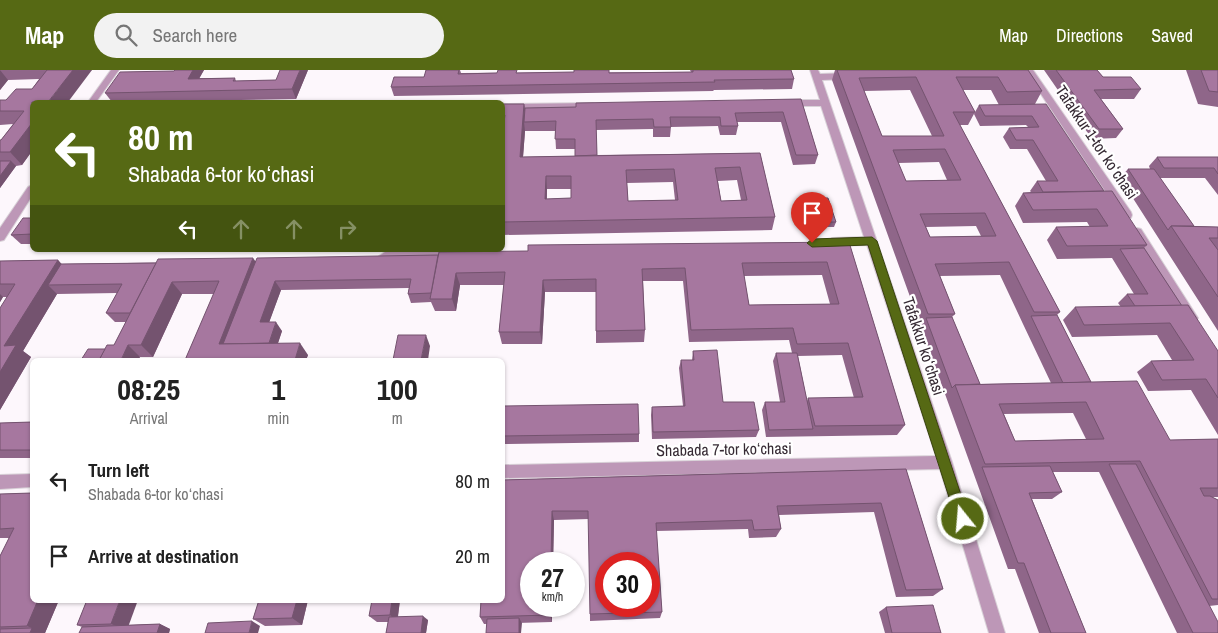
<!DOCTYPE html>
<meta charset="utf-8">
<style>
:root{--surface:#fff;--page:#f2f2f2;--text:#222;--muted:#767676;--accent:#566914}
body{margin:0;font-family:"Archivo Narrow",sans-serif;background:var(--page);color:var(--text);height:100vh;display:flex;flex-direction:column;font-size:19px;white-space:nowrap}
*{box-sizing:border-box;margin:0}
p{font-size:16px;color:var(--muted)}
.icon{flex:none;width:28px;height:28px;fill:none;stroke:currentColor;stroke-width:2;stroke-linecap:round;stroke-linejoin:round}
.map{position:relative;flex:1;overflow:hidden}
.panel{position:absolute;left:30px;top:288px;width:475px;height:245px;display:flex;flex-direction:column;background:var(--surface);border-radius:8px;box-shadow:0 1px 4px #0004}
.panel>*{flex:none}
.guide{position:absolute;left:30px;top:30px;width:475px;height:152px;border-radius:8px;box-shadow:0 1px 4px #0004;background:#566914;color:#fff;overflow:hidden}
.speed{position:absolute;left:520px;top:482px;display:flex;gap:10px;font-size:25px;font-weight:700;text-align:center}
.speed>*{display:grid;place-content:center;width:65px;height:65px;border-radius:50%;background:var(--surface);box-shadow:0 1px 4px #0004;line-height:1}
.speed small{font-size:12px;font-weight:400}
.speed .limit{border:8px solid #d22;background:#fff;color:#111}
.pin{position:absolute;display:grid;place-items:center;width:42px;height:42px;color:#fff;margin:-51px -21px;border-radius:50% 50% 50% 0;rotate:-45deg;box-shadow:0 0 5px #0007}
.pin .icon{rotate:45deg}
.me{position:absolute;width:55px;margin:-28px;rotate:343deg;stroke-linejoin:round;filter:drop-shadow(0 0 4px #0008)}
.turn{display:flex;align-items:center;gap:18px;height:105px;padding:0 15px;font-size:22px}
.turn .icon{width:65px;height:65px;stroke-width:2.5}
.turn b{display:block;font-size:35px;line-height:42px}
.lanes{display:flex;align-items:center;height:48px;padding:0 15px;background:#0003;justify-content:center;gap:25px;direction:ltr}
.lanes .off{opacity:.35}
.eta{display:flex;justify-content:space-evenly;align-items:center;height:85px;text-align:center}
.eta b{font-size:30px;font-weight:700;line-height:35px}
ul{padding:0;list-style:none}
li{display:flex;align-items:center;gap:15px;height:75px;padding:0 15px}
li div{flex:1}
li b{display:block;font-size:19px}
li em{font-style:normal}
header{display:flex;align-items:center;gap:30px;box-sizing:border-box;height:70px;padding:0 25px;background:var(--accent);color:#fff}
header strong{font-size:24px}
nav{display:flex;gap:28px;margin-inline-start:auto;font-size:18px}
.search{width:350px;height:45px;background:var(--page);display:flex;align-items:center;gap:12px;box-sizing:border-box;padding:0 18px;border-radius:28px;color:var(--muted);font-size:19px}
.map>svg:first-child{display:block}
</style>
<header>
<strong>Map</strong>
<div class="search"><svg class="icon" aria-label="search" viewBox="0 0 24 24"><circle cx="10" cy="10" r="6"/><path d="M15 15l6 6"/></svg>Search here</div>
<nav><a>Map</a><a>Directions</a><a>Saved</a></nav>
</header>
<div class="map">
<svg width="1218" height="563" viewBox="0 0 1218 563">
<rect width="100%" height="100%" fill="#fdf7fc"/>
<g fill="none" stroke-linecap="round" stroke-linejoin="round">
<defs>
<g id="minor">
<polygon points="111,0 119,0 96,32 88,32"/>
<polygon points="810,0 818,0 820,4 849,3 853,6 849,9 822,10 952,392 1005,563 989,563 940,399 502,408 502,395 936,386 867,175 832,176 826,172 832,168 864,167 821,36 785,36 780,33 785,30 820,30"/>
<polygon points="1025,0 1033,0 1131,142 1132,145 1131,148 1123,148"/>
<polygon points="592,33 595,34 595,38 502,40 502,34"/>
<polygon points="32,115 32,126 4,170 0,171 0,158 28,117"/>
<polygon points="1137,158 1141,159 1196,245 1198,248 1196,251 1188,251 1132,162"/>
<polygon points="455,180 461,184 455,188 385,190 379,186 385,182"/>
<polygon points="32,404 32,417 0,419 0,405"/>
</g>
</defs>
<use href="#minor" stroke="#d9d2d8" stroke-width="2"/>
<use href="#minor" fill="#bd97b7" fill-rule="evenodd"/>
</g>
<g fill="#8f6689" fill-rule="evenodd">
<polygon points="0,0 92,0 32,32 32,81 22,95 16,96 0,118 0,70 1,70 13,54 0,55 0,30 6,30 32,19 39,9 8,10 0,20"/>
<polygon points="175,0 204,0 199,8 235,8 236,11 276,10 308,0 296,29 112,32 105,23 174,1"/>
<polygon points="426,0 460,0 461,3 691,2 690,0 791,0 794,9 792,19 714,20 713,21 394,26 391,17 424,7"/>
<path d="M835,0H1028L1042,21L1035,34L1104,121L1147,175L1144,178L1182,236L1218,281V365L1191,320L1148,321L1137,302L1151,291L1172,290L1157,265L1072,267L1063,250L1075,237H1121L1118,233L1127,224H1134L1112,188L1057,189L1047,170L1056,157H1090L1087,152L1023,153L1015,136L1023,123L1031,122L1030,121L1037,111H1046L1027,79H1010L1003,67L1009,58L1028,57L1026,55L980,56L974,44L979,35H999L991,20H963L975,42L968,55H960L1060,242L1057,245L1091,312L1170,370L1218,369V427H1212L1218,430V535L1209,536L1218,563H1177L1099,402H1053L1062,422L1052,429H1032L1086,563H1039L1015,499H1008L832,10ZM910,20L932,66H882L864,21ZM939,92L947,110L906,111L898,93ZM976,156L981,166L930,167L926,157ZM1000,205L1023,254L1051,313L980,314L952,247L955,244L940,206ZM1073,343L1086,369L1015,371L1004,344Z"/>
<polygon points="1044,0 1097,0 1103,7 1141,19 1134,29 1101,29 1123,59 1116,68 1092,69"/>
<polygon points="1186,0 1218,0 1218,37 1198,34"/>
<path d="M801,29L818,85L815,94L793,95L781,52H737L738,56L736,65H720L718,56L671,57L670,67H653V59L596,60L597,85L760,83L775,147L772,160L502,165V67L503,59H502V34H524L525,38L576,37ZM525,61H555L556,79H575V86L523,87ZM737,110L741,130L721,131L718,111ZM673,112L675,130L628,131L627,113ZM547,119H571V128L547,129Z"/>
<polygon points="1157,87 1218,87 1218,125 1205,108 1160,108 1194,156 1218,157 1218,261 1120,108 1128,99 1150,99 1149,96"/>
<polygon points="805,128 836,152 834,157 810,157 803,133"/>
<polygon points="32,148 32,174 21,174 11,165"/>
<path d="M849,172L905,355L897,365L766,367L762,340L765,332H780L773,291L776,283H792L789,270L689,272L683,211H643L645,260L644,272L596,273V222H545L542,274H502L499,262L504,215H460L456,241H435L431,232L411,233L408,224L409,218L281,220L269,252L282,261L278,273L308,285L306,290H185L214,224H182L153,287H140L105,279L114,275L126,252H115L106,243L117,223L57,224L23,281L31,287L0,340L7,227H3L0,232V191L58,190L61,194L256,191L438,185L528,181ZM822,205L830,234L749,235L744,206ZM842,285L854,328H808L807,331L798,286Z"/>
<polygon points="693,281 723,332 759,360 756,367 652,369 651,345 652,337 683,336 679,298 681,290 692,290"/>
<polygon points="502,336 639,364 639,372 502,374"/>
<polygon points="32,352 32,388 0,388 0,353"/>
<polygon points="906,399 943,519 933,526 896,527 874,442 779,445 781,459 776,467 749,468 748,459 656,461 662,542 660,548 590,551 589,449 554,450 553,494 531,494 531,536 552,536 552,552 484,554 480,547 502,410"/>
<polygon points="32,423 32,530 59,530 45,563 0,563 0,486 9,468 0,468 0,424"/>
<polygon points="87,530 129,555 160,554 170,559 169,563 79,563 82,557 77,555"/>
<polygon points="259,530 308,530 302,555 265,556 253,549"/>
<polygon points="400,530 398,547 428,550 426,563 386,563 388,552 377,552 369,546"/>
<polygon points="886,537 941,563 885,563 879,542"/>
</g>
<g fill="#74536f">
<polygon points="0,0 8,10 0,20"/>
<polygon points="73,0 92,0 68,32 48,32"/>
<polygon points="193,0 204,0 194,18 188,9"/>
<polygon points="300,0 308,0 296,29 292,19"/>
<polygon points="524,34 526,47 524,52 525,61 522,100 520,87"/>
<polygon points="32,53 32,81 22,95 10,82"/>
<polygon points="11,91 16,96 0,118 0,106"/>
<polygon points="546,106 547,119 546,142 545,129"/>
<polygon points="253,188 262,200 232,277 219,274"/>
<polygon points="58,190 70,203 48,215 57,224 23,281 31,287 0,340 0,302 4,276"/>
<polygon points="456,203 460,215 456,241 452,229"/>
<polygon points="543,210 545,222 542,274 540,262"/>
<polygon points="275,211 281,220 266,261 260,252"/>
<polygon points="172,212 182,224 153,287 141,275"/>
<polygon points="0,224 3,227 0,232"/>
<polygon points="276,252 282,261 274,285 268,277"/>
<polygon points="426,265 430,276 428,290 421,290"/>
<polygon points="300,273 308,285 306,290 295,290"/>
<polygon points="128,275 140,287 139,290 121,290"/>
<polygon points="552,441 554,450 553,494 551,494"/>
<polygon points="38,530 59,530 45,563 30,563 32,558 27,556"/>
<polygon points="120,530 138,530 127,560 111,554"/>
<polygon points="297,530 308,530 302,555 292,548"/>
<polygon points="392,530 400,530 397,552 390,545"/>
<polygon points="550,536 552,536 552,552 550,545"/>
<polygon points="423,546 428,550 426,563 421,563"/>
<polygon points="519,548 522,553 521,563 519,563"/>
<polygon points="252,551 260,556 258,563 249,563"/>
<polygon points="160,554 170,559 169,563 157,563"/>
</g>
<g fill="#a6779f" stroke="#74536f" fill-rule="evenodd">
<polygon points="47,0 73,0 48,32 32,32 32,53 10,82 0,82 0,70 1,70 24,41 0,41 0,30 6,30 16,19 32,19"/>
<polygon points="175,0 193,0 188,9 235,8 233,11 276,10 280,0 300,0 292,19 105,23 120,2 174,1"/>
<polygon points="426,0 459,0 458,4 497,3 498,0 517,0 516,3 574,2 574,0 609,0 609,3 693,2 693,0 791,0 794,9 714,10 715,12 391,17 394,7 424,7"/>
<path d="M837,0H1028L1042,21L1007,22L998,7H956L975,42H953L1060,242H1034L1009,192L935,194L955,244H928ZM916,7L944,66H882L859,8ZM945,79L961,110L906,111L893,80ZM985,143L996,166L930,167L920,144Z"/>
<polygon points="1056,0 1097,0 1103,7 1131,7 1141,19 1094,20 1123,59 1099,59"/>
<polygon points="1201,0 1218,0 1218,22 1209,21"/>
<polygon points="801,29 818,85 796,85 783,42 735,43 738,56 721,56 720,47 670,47 671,57 654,57 653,49 596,50 597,85 575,86 575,69 555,69 556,51 524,52 525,38 576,37 576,33"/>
<path d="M502,34H524L520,87L760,83L775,147L502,152V67L505,45H502ZM740,97L747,130L721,131L715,98ZM674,99L678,130L628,131L626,100ZM546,106H571V128L545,129Z"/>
<polygon points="1046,34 1104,121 1043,122 1037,111 1058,111 1033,70 1016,70 1009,58 1039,57 1032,46 985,46 979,35"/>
<polygon points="1157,87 1218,87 1218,104 1214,98 1164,98"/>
<polygon points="0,91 11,91 0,106"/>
<polygon points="1128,99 1154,99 1194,156 1171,156 1168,160"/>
<polygon points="1112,121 1147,175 1067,176 1056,157 1108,156 1097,139 1033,140 1023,123"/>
<polygon points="805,128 828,128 836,152 811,152"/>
<polygon points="23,148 32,148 32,164 11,165"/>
<polygon points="1171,156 1218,157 1218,168 1209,168 1218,180 1218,227"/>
<path d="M849,172L905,355L815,356L808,328L863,327L848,273L797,274L793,258L691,260L685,198L642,199L645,260L596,261V209L543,210L540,262H499L505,202L456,203L452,229H430L439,182L528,181V175ZM827,192L839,234L749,235L742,193Z"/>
<polygon points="1144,178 1182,236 1135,236 1127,224 1148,224 1120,179"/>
<polygon points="438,185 431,223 408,224 411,209 275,211 260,252 276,252 269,273 223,274 257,188"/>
<polygon points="253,188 219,274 300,273 295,290 185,290 219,211 172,212 141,275 128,275 121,290 99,290 107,275 114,275 158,189"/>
<polygon points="58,190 4,276 16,275 0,302 0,238 15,214 0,214 0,191"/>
<polygon points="156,193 130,243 106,243 122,214 48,215 61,194"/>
<polygon points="1188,235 1218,281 1218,328 1206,309 1162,310 1151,291 1194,290 1170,253 1084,255 1075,237"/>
<polygon points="1057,245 1091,312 1063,313 1031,246"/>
<polygon points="952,247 980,314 955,315 952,318 926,248"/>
<polygon points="398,265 426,265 421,290 393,290"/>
<polygon points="88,279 105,279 99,290 81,290"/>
<polygon points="717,280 723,332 754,332 759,360 653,362 652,337 685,336 681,290 694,290 693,281"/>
<polygon points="776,283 797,283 813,359 769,360 765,332 785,332"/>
<path d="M1137,311L1170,370L1218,369V418H1200L1204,426H1210L1218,430V529H1212L1140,391L985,394L955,315ZM1086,332L1104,369L1015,371L999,334Z"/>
<polygon points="638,334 639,364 502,366 502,336"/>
<polygon points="32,352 32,380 0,380 0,353"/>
<polygon points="1109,394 1136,394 1218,552 1218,563 1193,563"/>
<polygon points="1050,396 1062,422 1029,423 1086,563 1051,563 1024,493 1018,493 982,397"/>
<path d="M906,399L943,519L906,520L881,433L777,436L781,459L754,460L752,450L656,453L662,542L590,544L588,441H552L551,494H531V536H550V545L480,547L481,530H502V410ZM606,494H649V536H606Z"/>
<polygon points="32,423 32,530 38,530 27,556 0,557 0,486 14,458 0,459 0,424"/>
<polygon points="87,530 120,530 111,554 77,555"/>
<polygon points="259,530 297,530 292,548 253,549"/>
<polygon points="372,530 392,530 390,545 369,546"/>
<polygon points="933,535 941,563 892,563 886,537"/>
<polygon points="423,546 421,563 386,563 389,547"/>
<polygon points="519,548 519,563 486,563 487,549"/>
<polygon points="252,551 249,563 205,563 208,553"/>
<polygon points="160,554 157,563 79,563 82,557"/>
<polygon points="32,558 30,563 0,563 0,559"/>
</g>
<polygon fill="#566914" stroke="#38440d" points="872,167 877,171 969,449 967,454 963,456 958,454 956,449 868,175 812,177 807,173 812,169"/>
<g text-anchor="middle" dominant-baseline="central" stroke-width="4.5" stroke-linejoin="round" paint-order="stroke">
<g font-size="16" fill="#362a34" stroke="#fff">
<text transform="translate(1097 72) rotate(56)">Tafakkur 1-tor koʻchasi</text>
<text transform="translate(924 276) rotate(72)">Tafakkur koʻchasi</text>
<text transform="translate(724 379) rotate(-1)">Shabada 7-tor koʻchasi</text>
</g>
</g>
</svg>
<div class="speed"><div>27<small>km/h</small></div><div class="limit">30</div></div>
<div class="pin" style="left:812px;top:173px;background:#d93025"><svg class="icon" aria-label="arrive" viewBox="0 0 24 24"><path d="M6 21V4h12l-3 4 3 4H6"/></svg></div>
<svg class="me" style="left:963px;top:449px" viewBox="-20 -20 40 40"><circle r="17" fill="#566914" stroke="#fff" stroke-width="3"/><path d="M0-11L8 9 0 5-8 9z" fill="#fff"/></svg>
<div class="guide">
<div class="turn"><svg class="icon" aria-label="left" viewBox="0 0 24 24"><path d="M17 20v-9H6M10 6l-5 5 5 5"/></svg><div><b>80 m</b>Shabada 6-tor koʻchasi</div></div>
<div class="lanes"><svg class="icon" aria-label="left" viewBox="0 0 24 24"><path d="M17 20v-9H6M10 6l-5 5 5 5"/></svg><svg class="icon off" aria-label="ahead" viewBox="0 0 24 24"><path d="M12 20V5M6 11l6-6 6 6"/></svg><svg class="icon off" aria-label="ahead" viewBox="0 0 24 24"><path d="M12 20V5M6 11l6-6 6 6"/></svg><svg class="icon off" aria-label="right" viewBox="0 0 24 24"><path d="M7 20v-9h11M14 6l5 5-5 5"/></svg></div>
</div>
<section class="panel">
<div class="eta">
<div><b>08:25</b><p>Arrival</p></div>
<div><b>1</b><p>min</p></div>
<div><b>100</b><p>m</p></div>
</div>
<ul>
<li><svg class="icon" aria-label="left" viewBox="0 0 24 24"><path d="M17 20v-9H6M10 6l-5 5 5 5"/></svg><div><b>Turn left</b><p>Shabada 6-tor koʻchasi</p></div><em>80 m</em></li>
<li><svg class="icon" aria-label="arrive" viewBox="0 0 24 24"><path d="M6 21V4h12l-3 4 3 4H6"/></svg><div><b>Arrive at destination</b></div><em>20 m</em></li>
</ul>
</section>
</div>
